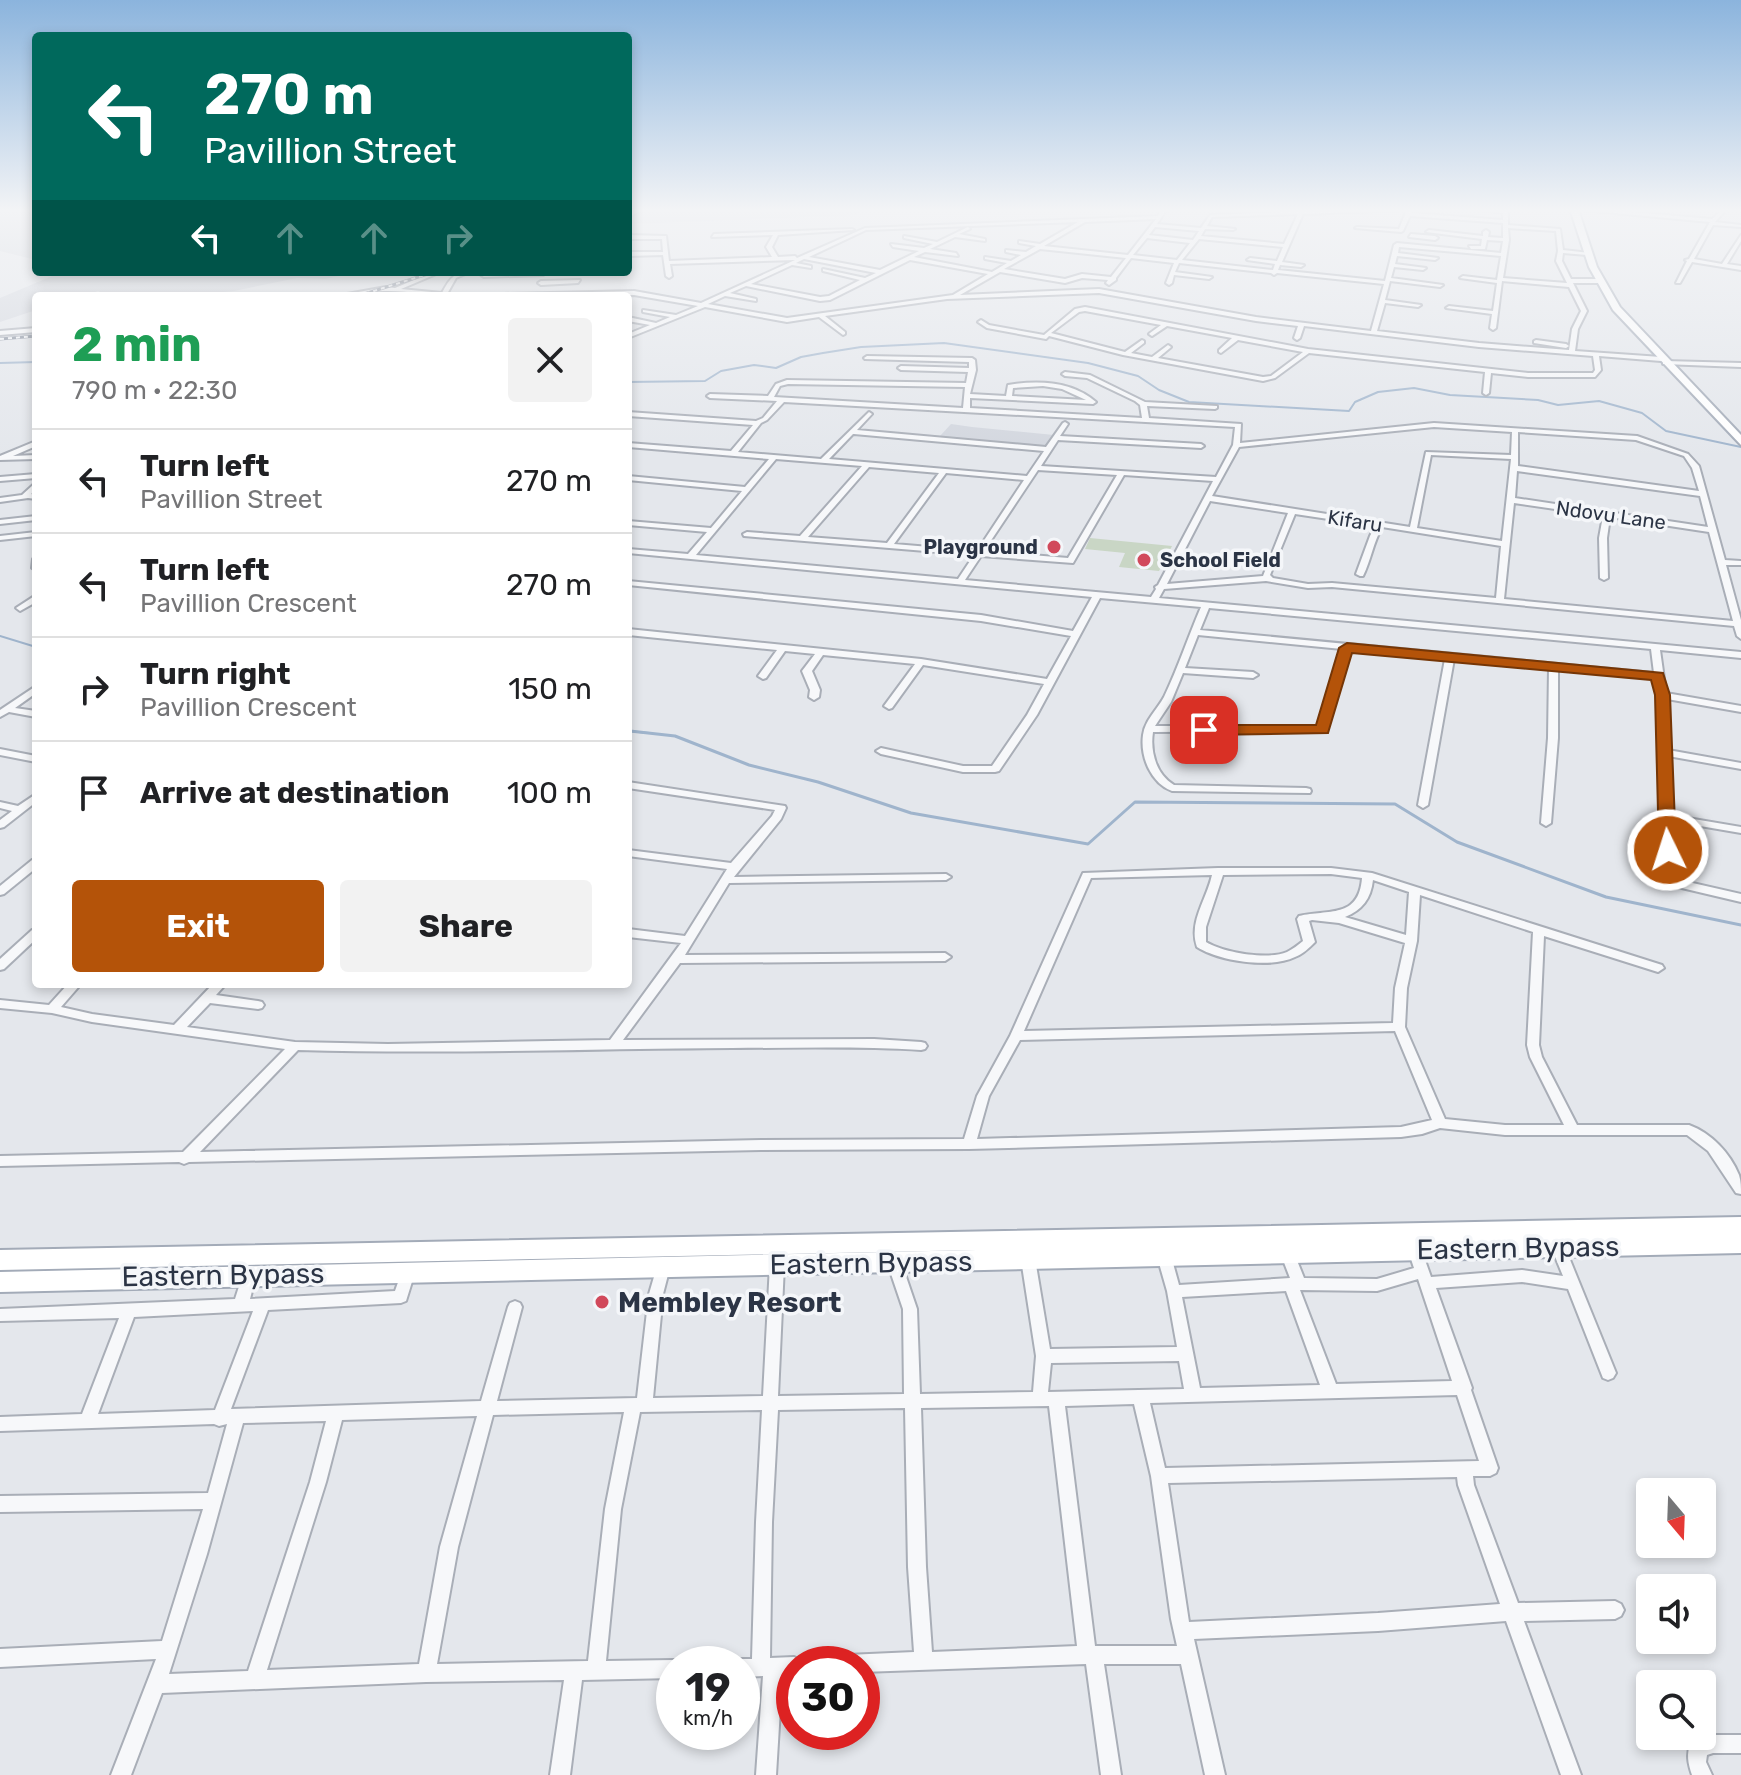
<!DOCTYPE html>
<meta charset="utf-8">
<style>
:root{--surface:#fff;--page:#f2f2f2;--text:#202124;--muted:#757577;--line:#e0e0e0;--accent:#b45309}
body{margin:0;font-family:Rubik,sans-serif;background:var(--page);color:var(--text);height:100vh;display:flex;flex-direction:column;font-size:30px;white-space:nowrap}
*{box-sizing:border-box;margin:0}
p{font-size:26px;color:var(--muted)}
.icon{flex:none;width:44px;height:44px;fill:none;stroke:currentColor;stroke-width:2;stroke-linecap:round;stroke-linejoin:round}
.map{position:relative;flex:1;overflow:hidden}
.side{position:absolute;left:32px;top:292px;width:600px;height:696px;display:flex;flex-direction:column;background:var(--surface);border-radius:8px;box-shadow:0 4px 12px #0003}
.side>*{flex:none}
.top-card{position:absolute;left:32px;top:32px;width:600px;height:244px;border-radius:8px;box-shadow:0 4px 12px #0003;background:#00695c;color:#fff;overflow:hidden}
.needle{width:52px;rotate:161deg}
.fabs{position:absolute;left:1636px;top:1478px;display:grid;gap:16px}
.fabs a{display:grid;place-items:center;width:80px;height:80px;border-radius:8px;background:var(--surface);box-shadow:0 4px 12px #0003;font-size:40px}
.speed{position:absolute;left:656px;top:1646px;display:flex;gap:16px;font-size:40px;font-weight:700;text-align:center}
.speed>*{display:grid;place-content:center;width:104px;height:104px;border-radius:50%;background:var(--surface);box-shadow:0 4px 12px #0003;line-height:1}
.speed small{font-size:20px;font-weight:400}
.speed .limit{border:12px solid #d22;background:#fff;color:#111}
.pin{position:absolute;display:grid;place-items:center;width:68px;height:68px;color:#fff;margin:-34px;border-radius:16px;box-shadow:0 4px 12px #0006}
.me{position:absolute;width:88px;margin:-44px;rotate:356deg;stroke-linejoin:round;filter:drop-shadow(0 0 6px #0008)}
.turn{display:flex;align-items:center;gap:28px;height:168px;padding:0 40px;font-size:36px}
.turn .icon{width:104px;height:104px;stroke-width:2.5}
.turn b{display:block;font-size:56px;line-height:68px}
.lanes{display:flex;align-items:center;height:76px;padding:0 40px;background:#0003;justify-content:center;gap:40px;direction:ltr}
.lanes .off{opacity:.35}
.round{display:grid;place-items:center;flex:none;width:84px;height:84px;border-radius:8px;background:var(--page)}
.overview{display:flex;align-items:center;justify-content:space-between;height:136px;padding:0 40px}
h1{font-size:48px;font-weight:700;line-height:60px;color:#1e9e55}
.button{display:flex;gap:16px;margin-top:auto;padding:16px 40px}
.button a{flex:1;height:92px;border-radius:8px;background:var(--accent);color:#fff;font-size:32px;font-weight:700;line-height:92px;text-align:center}
.button a+a{background:var(--page);color:var(--text)}
ul{padding:0;list-style:none}
li{display:flex;align-items:center;gap:24px;height:104px;padding:0 40px;border-top:2px solid var(--line)}
li div{flex:1}
li b{display:block;font-size:30px}
li em{font-style:normal}
.map>svg:first-child{display:block}
</style>
<div class="map">
<svg width="1741" height="1775" viewBox="0 0 1741 1775">
<rect width="100%" height="100%" fill="#e4e7ec"/>
<g fill="#d2d6de">
<polygon points="0,209 36,209 36,260 0,251"/>
<polygon points="645,209 860,209 857,215 628,224 628,217"/>
<polygon points="62,272 357,272 325,279 297,278 234,291 183,296 109,296 98,291 82,296 36,296 36,310 0,322 0,298"/>
<polygon points="951,424 972,427 1054,435 1047,448 940,436"/>
</g>
<polygon fill="#c9d6c5" points="1090,538 1172,546 1159,571 1119,567 1125,553 1085,549"/>
<g fill="none" stroke-linecap="round" stroke-linejoin="round">
<g stroke="#9fb4cc" stroke-width="2">
<polyline points="0,363 36,362"/>
<polyline points="628,382 705,381 721,371 754,365 776,368 801,357 823,353 861,347 944,343 1088,363 1138,376 1159,390 1189,402 1349,411 1355,402 1378,392 1414,388 1450,395 1538,400 1558,405 1599,401 1642,413 1666,431 1741,447"/>
<polyline points="0,636 36,647"/>
<polyline points="628,731 649,733"/>
</g>
<polyline stroke="#9fb4cc" stroke-width="3" points="630,731 675,736 749,765 818,782 911,813 1088,844 1135,802 1395,804 1457,842 1606,897 1741,925"/>
<defs>
<g id="street">
<polygon points="638,209 645,209 628,217 628,214"/>
<path d="M1162,209H1167L1157,224L1201,228L1210,215L1354,209H1412L1411,213L1503,220V213L1470,209H1508V225L1560,229L1563,250L1590,253L1587,255L1563,253L1562,261L1571,279H1599L1602,281L1599,283H1573L1587,311L1578,329L1575,351L1661,357L1664,359L1661,361L1599,356L1601,370L1595,377H1528L1491,373L1489,393L1486,395L1483,393L1485,372L1309,353L1275,378L1263,381L1123,355L1049,336L1046,339L987,328L978,322L981,320L989,325L1044,335L1075,309L1085,307L1308,349L1528,373H1593L1595,370L1593,356L1479,347L1304,326L1300,338L1297,340L1294,338L1298,326L1256,321L1099,293L947,299L825,316L845,332V334L843,335L819,317L787,322L705,307L628,338V334L650,325L628,321V317L656,323L670,317L643,312V310L676,315L698,306L634,295L501,296L504,294L634,291L701,303L795,260L670,264L672,276L669,278L666,276L663,255L628,256V252H663L662,239H628V235L666,236L669,261L772,257L766,247L773,235L712,237L714,234L852,229L854,230L778,235L772,247L778,257L795,256L797,258L865,228L1158,216ZM1407,210L1399,229L1357,227L1355,228L1401,232L1403,231L1410,216L1503,223V238L1488,237L1489,232L1486,230L1483,232V236L1429,230L1426,232L1482,239L1481,246H1469L1471,249H1485L1487,240L1503,241L1501,253L1397,243L1394,245L1385,281L1278,270L1280,265L1301,267L1304,265L1282,262L1303,214ZM1298,214L1284,244L1201,236L1205,229L1233,230L1235,229L1207,226L1212,217ZM1156,219L1128,255L1044,246L1085,222ZM1078,222L1040,244L1019,241V243L1036,246L1026,252L1006,250V252L1021,255L1011,261L985,257V259L1007,263L992,272L914,257L925,252L958,256L956,253L930,249L955,237L985,241V239L959,234L970,229L968,227L937,242L904,236V238L933,244L924,248L891,244L893,247L919,251L880,270L809,257L866,230ZM1155,227L1199,231L1193,240L1149,235ZM1508,228L1556,231L1558,251L1556,261L1567,283L1503,278L1509,240ZM1147,238L1190,243L1177,260L1133,255ZM1199,239L1283,247L1277,261L1250,258L1247,260L1275,264L1273,270L1182,260ZM1399,247L1501,256L1497,280L1463,276L1460,278L1497,283L1493,311L1449,306L1446,308L1492,314L1490,328L1493,330L1496,328L1502,281L1569,287L1581,311L1572,329L1569,350L1479,343L1377,331L1385,303L1418,307L1421,305L1385,300L1390,281L1440,287L1443,285L1391,278L1394,267L1423,270L1426,268L1395,264L1397,256L1435,260L1438,258L1398,253ZM1040,249L1126,258L1111,277L1082,274L1065,279L1004,269ZM1131,258L1174,263L1166,283L1169,285L1172,283L1174,275L1209,279L1212,277L1175,272L1179,263L1271,273L1274,275L1277,273L1384,284L1371,331L1256,317L1099,289L960,295L1000,272L1065,283L1082,278L1108,280L1106,283L1109,285L1116,280V278ZM804,259L876,273L865,278L823,269V271L860,280L829,296L820,297L751,284L792,265L811,268V266L796,263ZM910,260L988,274L953,295L787,318L708,304L725,296L756,301V299L730,293L746,286L820,301L830,300ZM1085,311L1161,325L1150,333L1149,334L1152,336L1167,326L1232,338L1219,350V352L1221,353L1238,340L1303,352L1271,376L1263,377L1158,358L1170,348L1171,347L1168,345L1152,357L1131,353L1144,343V341L1142,340L1125,352L1051,333L1079,312Z"/>
<polygon points="1572,209 1596,209 1712,219 1720,212 1724,212 1715,222 1741,225 1741,227 1713,225 1694,259 1722,264 1741,235 1741,241 1727,264 1741,266 1741,270 1692,262 1680,283 1676,283 1687,261 1685,260 1689,259 1710,222"/>
<polygon points="1411,234 1435,236 1438,238 1435,240 1409,237"/>
<path d="M433,272H441L401,289L442,293C449,280 453,272 470,272L456,278L447,294L454,296C432,296 410,291 388,291C371,290 354,296 336,296L386,287L395,288Z"/>
<polygon points="525,272 546,273 543,275 484,277 481,275 484,273"/>
<polygon points="580,280 578,283 541,285 538,283 541,281"/>
<polygon points="36,328 36,332 0,335 0,331"/>
<polygon points="1536,340 1566,344 1569,346 1566,348 1534,343 1534,341"/>
<path d="M867,356L972,358L975,360L976,370L970,394L1006,396L1008,385C1038,380 1072,381 1096,402L1093,404L970,398V408L1142,418L1140,405L1135,401L1087,378L1065,376L1062,374L1065,372L1090,375L1145,402L1217,406V408L1215,409L1147,406L1149,418L1241,424L1240,443L1434,423L1637,436L1688,454L1699,466L1725,560L1741,561V565H1726L1741,620V639L1737,636L1734,626L1332,587L1308,588L1266,581L1164,589L1159,598L1741,652V658L1660,650L1666,693L1741,706V712L1667,699L1668,750L1741,763V769L1668,756L1670,815L1741,827V833L1671,821L1675,879L1741,894V902L1669,885L1665,879L1660,817L1657,695L1655,678L1558,669V738L1551,823L1546,826L1541,823L1548,738L1549,668L1454,659L1428,805L1423,808L1418,805L1445,659L1351,650L1326,731L1153,732C1150,752 1156,774 1174,785L1306,788L1310,789L1311,791L1310,793L1172,791C1151,783 1140,757 1143,735C1145,720 1157,710 1164,697C1178,668 1188,637 1201,607L1100,598L1037,715L999,771L995,772H963L881,754L876,751L881,748L963,766H992L1027,715L1044,684L923,665L892,708L889,709L884,706L915,664L823,655L812,671L820,690L819,697L814,700L809,697L810,690L802,671L815,654L785,651L766,678L763,679L758,676L777,650L628,635V629L921,659L1047,679L1071,636L981,621L628,585V581L981,615L1073,631L1092,597L628,553V549L688,554L707,532L628,525V521L711,528L742,491L628,480V476L745,487L769,459L628,447V443L731,451L753,425L628,416V412L756,421L763,418L777,401L710,398L707,396L710,394L768,396L776,384L787,380L966,383L968,372L901,370L898,368L901,366L969,368V362L865,359L864,358ZM788,384L965,387L963,408L774,397L780,386ZM1043,386L1062,389L1086,400L1012,396L1013,388ZM784,402L1235,427L1233,445L1216,477L1041,466L1058,440L1201,448L1204,446L1201,444L1060,436L1068,424L1065,422L1063,423L1046,447L857,430L872,414L869,412L821,459L738,452L761,423L767,420ZM1434,427L1512,432L1511,455L1426,452L1410,527L1212,496L1239,447ZM1518,432L1636,440L1684,456L1692,468L1699,491L1518,466ZM853,434H854L1044,451L1027,476L829,459ZM1431,455L1511,459L1502,541L1417,528ZM776,459L862,466L800,536L747,532L743,534L744,536L974,555L958,579L696,555ZM869,467L939,473L887,543L808,537ZM1038,470L1117,475L1068,558L984,551ZM1517,471L1700,496L1708,527L1515,498ZM946,473L1024,480L977,551L894,544ZM1124,475L1213,481L1158,585L1155,587L1156,589L1151,597L965,580L981,556L1073,563ZM1210,501L1288,513L1263,576L1167,584ZM1514,503L1603,516L1599,538L1600,578L1604,580L1608,578L1607,538L1610,517L1709,532L1733,621L1504,599ZM1295,514L1375,526L1370,536L1356,574L1360,576H1363C1371,560 1373,543 1382,527L1501,546L1496,598L1332,583L1308,584L1273,578L1270,575ZM1209,608L1651,649L1654,673L1200,630ZM1198,635L1342,649L1319,726H1155L1171,702L1183,673L1253,678L1258,675L1253,672L1185,668Z"/>
<polygon points="1665,361 1741,363 1741,367 1663,364 1663,362"/>
<polygon points="36,441 36,446 13,456 36,455 36,459 0,460 0,456"/>
<polygon points="36,474 36,478 0,481 0,477"/>
<polygon points="33,485 36,485 36,490 31,494 36,495 36,499 28,498 0,502 0,498 22,495"/>
<polygon points="36,516 36,520 0,524 0,520"/>
<polygon points="36,532 36,536 0,540 0,536"/>
<polygon points="33,559 36,559 36,570 32,568"/>
<polygon points="36,595 36,602 20,611 16,608"/>
<polygon points="36,686 36,693 15,708 36,711 36,717 9,712 0,717 0,710"/>
<polygon points="0,749 36,756 36,762 0,755"/>
<path d="M628,782L785,806L786,808L781,819L734,877L946,874L951,877L946,880L729,883L685,955L945,953L951,957L945,961L680,963L623,1040L874,1039L921,1042L925,1043L927,1046L925,1049L921,1050C858,1046 795,1048 732,1048C587,1049 443,1054 298,1050L200,1152L761,1140L964,1139L977,1096L1010,1036L1083,873L1218,868H1331L1372,873L1662,965L1664,968L1658,972L1544,936L1539,1045L1542,1057L1577,1125H1689C1711,1133 1730,1153 1739,1175C1741,1181 1741,1188 1741,1194L1736,1193L1708,1151L1687,1135H1505L1440,1128L1422,1134L1401,1137L969,1149L761,1150L189,1162L184,1164L179,1162L0,1166V1156L183,1152L285,1049L92,1022L52,1013L0,1008V1000L49,1005L68,984H81L61,1007L92,1014L174,1025L213,984H226L216,995L258,1001L262,1002L264,1005L262,1008L258,1009L210,1003L187,1027L295,1042L388,1044L610,1040L681,943L628,937V929L685,936L727,869L628,856V850L731,863L772,816L775,810L628,788ZM1331,874L1362,878C1359,919 1328,909 1299,916L1297,919L1303,941C1298,945 1293,949 1287,952C1268,960 1224,953 1206,942V927L1223,875ZM1212,875C1207,899 1188,922 1197,947C1219,961 1270,969 1295,957C1303,954 1309,948 1315,942L1309,921L1312,920L1339,923L1405,943L1395,988L1393,1023L1024,1031L1091,878ZM1373,880L1409,892L1406,935L1345,917C1362,910 1371,899 1373,880ZM1420,895L1533,932L1527,1045L1530,1057L1564,1125H1505L1445,1119L1405,1027L1407,988L1417,941ZM1395,1031L1432,1120L1401,1127L977,1139L989,1096L1020,1040Z"/>
<polygon points="36,794 36,802 4,827 0,828 0,820 12,811 0,808 0,802 18,806"/>
<polygon points="36,859 36,868 4,894 0,895 0,886 32,860"/>
<polygon points="36,929 36,939 4,969 0,970 0,959 32,930"/>
<path d="M1559,1243L1564,1245L1616,1373L1613,1378L1608,1380L1603,1378L1568,1289L1522,1282L1436,1288L1472,1388L1471,1390L1498,1468L1496,1473L1490,1476H1473L1474,1485L1518,1603L1615,1601L1621,1604L1624,1610L1621,1616L1615,1619L1524,1621L1581,1775H1561L1506,1621L1378,1631L1194,1639L1225,1775H1205L1181,1664H1104L1121,1775H1101L1086,1664L862,1672V1664H838L841,1658L847,1655L914,1652L908,1567L905,1408L778,1410L772,1522L770,1658L794,1657L800,1660L802,1664H794V1675L782,1676L776,1775H756L763,1676L742,1677V1664H735L736,1662L742,1659H752L756,1522L762,1410L640,1412L621,1509L606,1661L674,1660L681,1664H674V1678L582,1680L570,1775H550L564,1680L426,1682L162,1693L131,1775H111L156,1659L0,1667V1649L162,1641L203,1509L0,1512V1496L208,1493L227,1424L219,1426L214,1424L0,1431V1417L82,1414L119,1318L0,1321V1309L235,1299L244,1271L249,1269L254,1271L256,1275L250,1299L395,1291L403,1268L408,1266L413,1268L415,1272L406,1301L401,1303L268,1310L231,1409L481,1401L508,1307L510,1303L515,1301L520,1303L522,1307L497,1401L637,1398L649,1294L658,1263L663,1261L668,1263L670,1267L663,1294L653,1398L763,1396L770,1265L772,1261L777,1259L782,1261L784,1265L778,1396L904,1394L903,1309L887,1262L889,1258L894,1256L899,1258L901,1262L917,1309L920,1394L1033,1392L1036,1356L1021,1259L1023,1255L1028,1253L1033,1255L1035,1259L1050,1349L1177,1347L1167,1291L1157,1256L1159,1252L1164,1250L1169,1252L1171,1256L1179,1285L1290,1278L1280,1252L1282,1248L1287,1246L1292,1248L1304,1278L1377,1279L1414,1268L1408,1250L1410,1246L1415,1244L1420,1246L1431,1277L1522,1270L1563,1276L1552,1249L1554,1245ZM1418,1279L1452,1381L1336,1384L1300,1290L1377,1291ZM1286,1291L1320,1385L1200,1388L1182,1297ZM253,1311L215,1410L98,1414L134,1317ZM1179,1361L1184,1389L1048,1392L1051,1363ZM1457,1395L1479,1461L1165,1468L1150,1403ZM1134,1404L1151,1476L1171,1619L1177,1646H1095L1065,1406ZM1049,1406L1077,1646L932,1652L926,1567L921,1408ZM624,1412L605,1509L588,1661L437,1664L458,1547L493,1415ZM477,1416L440,1547L419,1664L267,1670L326,1482L342,1420ZM326,1421L310,1482L248,1671L169,1674L207,1554L243,1423ZM1457,1477L1458,1485L1500,1604L1378,1613L1189,1622L1168,1483Z"/>
<path d="M1713,1735H1741V1753H1713L1707,1755L1706,1762L1712,1775H1692C1688,1763 1686,1754 1691,1742Z"/>
</g>
<g id="primary">
<polygon points="1570,209 1578,209 1597,267 1620,307 1741,435 1741,445 1613,310 1589,267"/>
<polygon points="1741,1217 1741,1253 0,1292 0,1272 976,1250 0,1270 0,1250"/>
</g>
</defs>
<use href="#street" stroke="#a9aeb7" stroke-width="4"/>
<use href="#primary" stroke="#a3abb8" stroke-width="4"/>
<use href="#street" fill="#f7f8fa" fill-rule="evenodd"/>
<use href="#primary" fill="#fff" fill-rule="evenodd"/>
<defs>
<g id="rail">
<polyline points="358,296 434,272"/>
<polyline points="0,339 36,336"/>
</g>
</defs>
<use href="#rail" stroke="#7d8696" stroke-width="3"/>
<use href="#rail" stroke="#f4f6f9" stroke-width="2" stroke-dasharray="4" stroke-linecap="butt"/>
</g>
<linearGradient id="sky" x2="0" y2="1"><stop stop-color="#8bb4dd"/><stop offset="0.46" stop-color="#f3f4f6"/><stop offset="1" stop-color="#f3f4f6" stop-opacity="0"/></linearGradient>
<rect width="1741" height="458" fill="url(#sky)"/>
<polygon fill="#b45309" stroke="#753606" stroke-width="2" points="1347,643 1663,673 1670,695 1676,850 1668,855 1659,850 1655,695 1651,680 1352,653 1328,733 1204,735 1196,730 1204,725 1316,725 1339,648"/>
<g fill="#d1495b" stroke="#f4f6f9" stroke-width="3">
<circle cx="1054" cy="547" r="8"/>
<circle cx="1144" cy="560" r="8"/>
<circle cx="602" cy="1302" r="8"/>
</g>
<g text-anchor="middle" dominant-baseline="central" stroke-width="7" stroke-linejoin="round" paint-order="stroke">
<g font-size="20" fill="#2b3445" stroke="#f4f6f9">
<text transform="translate(1611 515) rotate(8)">Ndovu Lane</text>
<text transform="translate(1355 521) rotate(9)">Kifaru</text>
</g>
<g font-size="20" font-weight="bold" fill="#2b3445" stroke="#f4f6f9" text-anchor="end">
<text x="1038" y="547">Playground</text>
<text x="1160" y="560" text-anchor="start">School Field</text>
</g>
<g font-size="28" fill="#2b3445" stroke="#f4f6f9">
<text transform="translate(1518 1248) rotate(-1)">Eastern Bypass</text>
<text transform="translate(871 1263) rotate(-1)">Eastern Bypass</text>
<text transform="translate(223 1275) rotate(-1)">Eastern Bypass</text>
</g>
<g font-size="28" font-weight="bold" fill="#2b3445" stroke="#f4f6f9" text-anchor="start">
<text x="618" y="1302">Membley Resort</text>
</g>
</g>
</svg>
<div class="fabs">
<a><svg class="needle" viewBox="-14 -14 28 28"><path d="M0-13l5 13h-10z" fill="#e53935"/><path d="M0 13l5-13h-10z" fill="#757577"/></svg></a>
<a><svg class="icon" aria-label="sound" viewBox="0 0 24 24"><path d="M4 9h4l5-4v14l-5-4H4zM17 9q2 3 0 6"/></svg></a>
<a><svg class="icon" aria-label="search" viewBox="0 0 24 24"><circle cx="10" cy="10" r="6"/><path d="M15 15l6 6"/></svg></a>
</div>
<div class="speed"><div>19<small>km/h</small></div><div class="limit">30</div></div>
<div class="pin" style="left:1204px;top:730px;background:#d93025"><svg class="icon" aria-label="arrive" viewBox="0 0 24 24"><path d="M6 21V4h12l-3 4 3 4H6"/></svg></div>
<svg class="me" style="left:1668px;top:850px" viewBox="-20 -20 40 40"><circle r="17" fill="#b45309" stroke="#fff" stroke-width="3"/><path d="M0-11L8 9 0 5-8 9z" fill="#fff"/></svg>
<div class="top-card">
<div class="turn"><svg class="icon" aria-label="left" viewBox="0 0 24 24"><path d="M17 20v-9H6M10 6l-5 5 5 5"/></svg><div><b>270 m</b>Pavillion Street</div></div>
<div class="lanes"><svg class="icon" aria-label="left" viewBox="0 0 24 24"><path d="M17 20v-9H6M10 6l-5 5 5 5"/></svg><svg class="icon off" aria-label="ahead" viewBox="0 0 24 24"><path d="M12 20V5M6 11l6-6 6 6"/></svg><svg class="icon off" aria-label="ahead" viewBox="0 0 24 24"><path d="M12 20V5M6 11l6-6 6 6"/></svg><svg class="icon off" aria-label="right" viewBox="0 0 24 24"><path d="M7 20v-9h11M14 6l5 5-5 5"/></svg></div>
</div>
<section class="side">
<div class="overview"><div><h1>2 min</h1><p>790 m · 22:30</p></div><a class="round"><svg class="icon" aria-label="close" viewBox="0 0 24 24"><path d="M6 6l12 12M18 6L6 18"/></svg></a></div>
<ul>
<li><svg class="icon" aria-label="left" viewBox="0 0 24 24"><path d="M17 20v-9H6M10 6l-5 5 5 5"/></svg><div><b>Turn left</b><p>Pavillion Street</p></div><em>270 m</em></li>
<li><svg class="icon" aria-label="left" viewBox="0 0 24 24"><path d="M17 20v-9H6M10 6l-5 5 5 5"/></svg><div><b>Turn left</b><p>Pavillion Crescent</p></div><em>270 m</em></li>
<li><svg class="icon" aria-label="right" viewBox="0 0 24 24"><path d="M7 20v-9h11M14 6l5 5-5 5"/></svg><div><b>Turn right</b><p>Pavillion Crescent</p></div><em>150 m</em></li>
<li><svg class="icon" aria-label="arrive" viewBox="0 0 24 24"><path d="M6 21V4h12l-3 4 3 4H6"/></svg><div><b>Arrive at destination</b></div><em>100 m</em></li>
</ul>
<div class="button"><a>Exit</a><a>Share</a></div>
</section>
</div>
